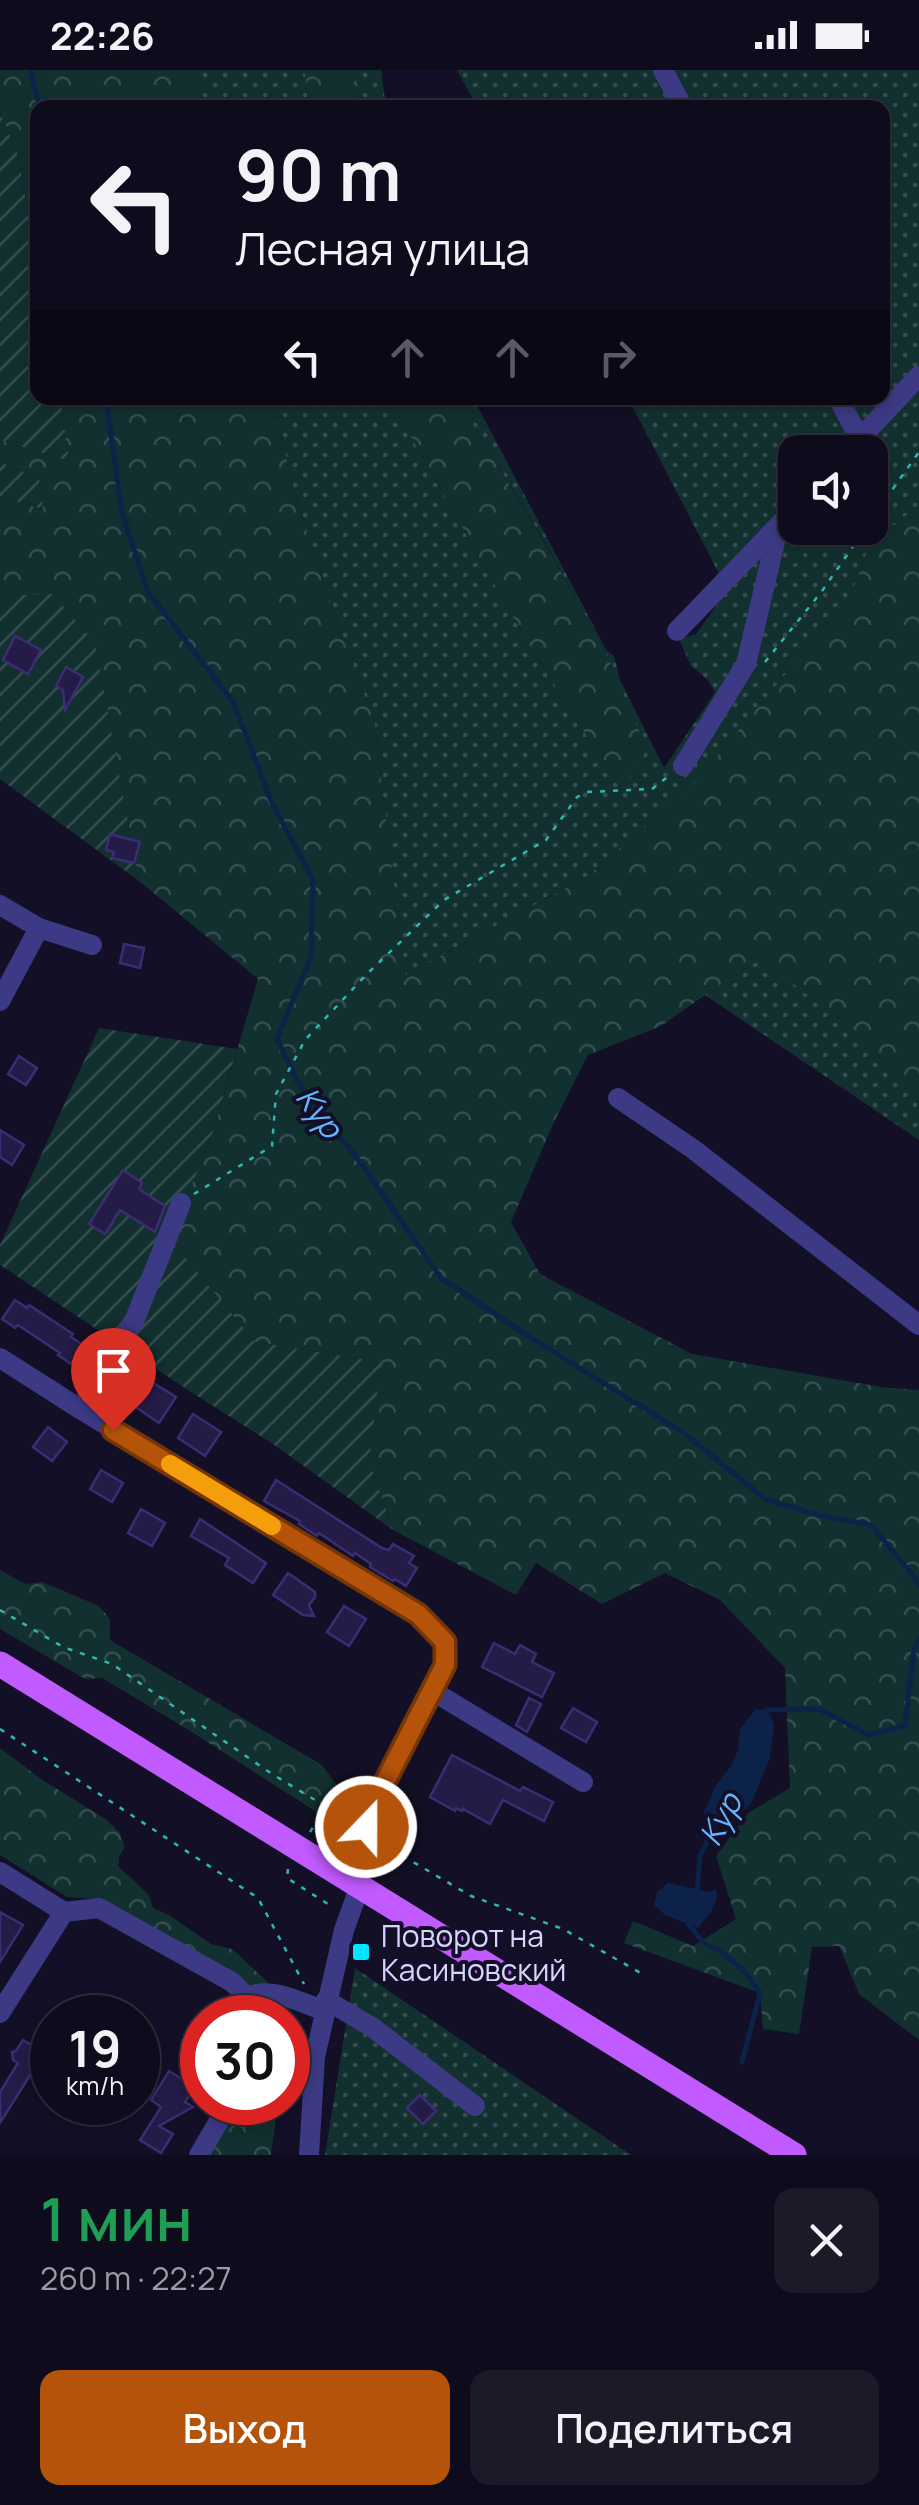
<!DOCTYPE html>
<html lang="ru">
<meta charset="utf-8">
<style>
:root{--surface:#0e0b1c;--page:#1c1929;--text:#f1f3f6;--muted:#9b9ba3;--line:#2e2b3b;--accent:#b45309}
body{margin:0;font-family:Manrope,sans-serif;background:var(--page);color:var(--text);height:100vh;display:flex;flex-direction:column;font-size:38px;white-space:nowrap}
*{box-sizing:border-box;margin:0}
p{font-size:32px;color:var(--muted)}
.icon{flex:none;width:55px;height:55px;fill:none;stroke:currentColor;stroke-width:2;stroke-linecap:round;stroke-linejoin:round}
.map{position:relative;height:2085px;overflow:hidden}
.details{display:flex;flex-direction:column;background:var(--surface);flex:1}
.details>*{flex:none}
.banner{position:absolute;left:30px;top:30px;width:860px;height:305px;border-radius:20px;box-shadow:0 5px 15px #0003,0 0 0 2px var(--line);background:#0e0b1c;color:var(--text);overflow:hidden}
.buttons{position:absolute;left:778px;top:365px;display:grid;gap:20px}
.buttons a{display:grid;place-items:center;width:110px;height:110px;border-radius:20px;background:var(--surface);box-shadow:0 5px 15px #0003,0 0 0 2px var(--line);font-size:50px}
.speed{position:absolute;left:30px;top:1925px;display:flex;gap:20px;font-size:50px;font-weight:700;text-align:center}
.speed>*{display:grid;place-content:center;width:130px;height:130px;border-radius:50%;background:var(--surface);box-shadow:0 5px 15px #0003,0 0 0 2px var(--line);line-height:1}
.speed small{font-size:25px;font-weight:400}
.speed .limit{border:15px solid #d22;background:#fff;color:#111}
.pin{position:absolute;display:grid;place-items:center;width:85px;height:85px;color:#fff;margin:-102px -42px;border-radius:50% 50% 50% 0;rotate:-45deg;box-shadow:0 0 10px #0007}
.pin .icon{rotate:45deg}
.me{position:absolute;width:110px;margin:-55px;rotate:22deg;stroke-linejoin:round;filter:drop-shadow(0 0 8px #0008)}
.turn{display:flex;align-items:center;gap:35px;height:210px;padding:0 40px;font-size:45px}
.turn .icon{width:130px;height:130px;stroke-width:2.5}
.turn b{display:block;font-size:70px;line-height:85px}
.lanes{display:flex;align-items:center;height:95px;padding:0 40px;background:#0003;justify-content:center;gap:50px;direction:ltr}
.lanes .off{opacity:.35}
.round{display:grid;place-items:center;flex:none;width:105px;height:105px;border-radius:20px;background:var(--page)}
.summary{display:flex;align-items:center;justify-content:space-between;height:170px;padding:0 40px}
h1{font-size:60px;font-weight:600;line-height:75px;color:#1e9e55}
.button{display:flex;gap:20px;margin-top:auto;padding:20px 40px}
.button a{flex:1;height:115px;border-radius:20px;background:var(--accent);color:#fff;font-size:40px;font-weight:600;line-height:115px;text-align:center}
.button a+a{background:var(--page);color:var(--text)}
.status{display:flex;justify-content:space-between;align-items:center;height:70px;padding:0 50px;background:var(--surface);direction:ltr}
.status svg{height:28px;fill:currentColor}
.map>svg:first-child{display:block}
</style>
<div class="status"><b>22:26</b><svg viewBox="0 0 49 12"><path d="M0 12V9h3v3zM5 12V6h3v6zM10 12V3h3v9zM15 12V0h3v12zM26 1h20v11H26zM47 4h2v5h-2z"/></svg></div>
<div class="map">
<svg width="919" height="2085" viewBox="0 0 919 2085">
<defs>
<pattern id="grass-dots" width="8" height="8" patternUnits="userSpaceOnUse" patternTransform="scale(2.5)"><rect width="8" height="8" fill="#12302f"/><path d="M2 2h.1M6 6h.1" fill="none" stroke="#344d4e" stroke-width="1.8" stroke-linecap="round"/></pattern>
<pattern id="forest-crowns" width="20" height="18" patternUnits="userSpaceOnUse" patternTransform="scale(2.5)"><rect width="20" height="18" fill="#12302f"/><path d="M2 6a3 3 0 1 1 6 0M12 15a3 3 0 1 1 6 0" fill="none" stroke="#344d4e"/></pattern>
<pattern id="garden-furrows" width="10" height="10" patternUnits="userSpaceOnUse" patternTransform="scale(2.5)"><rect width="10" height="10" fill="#12302f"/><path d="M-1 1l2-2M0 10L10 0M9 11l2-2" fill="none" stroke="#344d4e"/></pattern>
</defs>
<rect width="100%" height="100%" fill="#130f26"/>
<g fill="url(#grass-dots)" fill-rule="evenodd">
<polygon points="194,0 305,0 308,37 202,37"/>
<polygon points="357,0 381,0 386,37 354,37"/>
<path d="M457,0H919V435L870,475L850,527L693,716L588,806L405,905L374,651L332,539L290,408L275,328H389L522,563L602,690L628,712L646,679L604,579L546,474L457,328H473L607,581L614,586L620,610L664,698L715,622L708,610L691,596L679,569L696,564L726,522L717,500L628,328H882V38L477,37ZM795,382H870V458H795Z"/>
<path d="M758,887C794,914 912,997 919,1038C919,1048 919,1060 919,1070L705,925Z"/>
<polygon points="355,1898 631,2085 325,2085"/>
</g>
<g fill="url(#forest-crowns)">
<polygon points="0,0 194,0 202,37 38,38 37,195 18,85 0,42"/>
<polygon points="305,0 357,0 354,37 308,37"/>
<polygon points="60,328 275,328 290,408 332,539 374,651 405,905 588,806 692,716 850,527 870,475 919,435 919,1036 903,1009 840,949 758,888 661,956 588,985 554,1052 511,1152 540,1204 692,1284 881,1317 919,1320 919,1970 859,1924 839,1876 812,1877 799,1964 763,1959 760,1923 624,1873 633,1851 693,1876 736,1849 716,1786 748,1743 790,1718 785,1598 720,1530 665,1503 602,1534 536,1493 516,1525 393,1460 369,1391 380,1292 255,1272 169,1169 212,1065 258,909 139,811 95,573 20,525 0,531 0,427 42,439 39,408 0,392 0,370 69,391"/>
<polygon points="389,328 457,328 546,475 604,579 647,679 628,713 602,690 522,563"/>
<polygon points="0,1500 25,1514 42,1512 99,1536 110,1549 110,1570 322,1695 344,1725 344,1743 332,1752 187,1659 102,1608 85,1609 0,1559"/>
<polygon points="0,1678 41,1709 107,1750 119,1762 125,1777 119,1786 118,1796 149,1825 153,1838 169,1845 211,1874 232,1879 269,1913 245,1921 98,1829 67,1827 0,1785"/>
<polygon points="233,2033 278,2033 271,2085 203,2085"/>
</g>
<g fill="url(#garden-furrows)">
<polygon points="0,42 18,85 37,195 38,328 60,328 69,391 0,370"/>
<polygon points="0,392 39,408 43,439 0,427"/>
<polygon points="52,524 95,573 139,811 0,709 0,531 20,525"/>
<polygon points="99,958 237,979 212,1065 170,1169 255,1272 381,1292 369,1391 393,1460 273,1374 191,1322 0,1195 0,1175"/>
</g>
<g fill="#0c2248">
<polygon points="756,1639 767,1640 774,1654 770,1688 751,1734 730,1754 716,1756 707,1751 704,1742 715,1717 731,1696 738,1680 740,1659"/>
<path d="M668,1813L709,1822L716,1819C720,1834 707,1847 698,1858L665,1845L654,1835L657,1822Z"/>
</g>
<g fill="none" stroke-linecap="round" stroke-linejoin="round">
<g stroke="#0c2248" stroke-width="5">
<polyline points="30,0 40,38"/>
<polyline points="106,328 122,443 148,522 233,632 272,733 313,810 311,887 277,969 297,1011 360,1092 441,1208 536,1271 684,1363 765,1429 818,1445 871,1455 915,1508 919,1516"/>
<polyline points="765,1643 767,1640 819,1639 869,1665 905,1655 914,1580 919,1569"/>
<polyline points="697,1821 700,1786 717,1751"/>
<polyline points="690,1851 689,1855 705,1874 719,1880 744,1901 760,1923 742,1992"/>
</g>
</g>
<g fill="#241b47" stroke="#3b2d73" stroke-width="2.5">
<polygon points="15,566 41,580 28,604 3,590"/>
<polygon points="66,597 83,607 65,640 63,620 56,616"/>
<polygon points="110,764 140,772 134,793 112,788 114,782 106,780"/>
<polygon points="124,874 144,878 140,898 120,893"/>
<polygon points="19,986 37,998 26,1015 8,1004"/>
<polygon points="0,1060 24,1075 12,1095 0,1087"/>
<polygon points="123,1100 142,1113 139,1119 165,1136 155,1162 120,1140 105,1164 89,1154"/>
<polygon points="15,1230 27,1238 29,1235 73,1264 71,1267 83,1275 71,1294 58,1285 60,1283 18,1255 15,1258 2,1249"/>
<polygon points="127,1297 176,1327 159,1353 128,1332 125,1336 108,1325"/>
<polygon points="193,1344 221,1362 205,1386 178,1368"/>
<polygon points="48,1357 67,1372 52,1391 33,1377"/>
<polygon points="101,1400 123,1413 112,1432 90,1419"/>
<polygon points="276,1410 382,1478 389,1480 393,1474 414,1486 409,1493 417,1498 406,1516 395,1509 393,1511 370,1497 371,1494 355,1483 353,1486 319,1463 317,1466 299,1454 300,1451 264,1431"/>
<polygon points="141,1439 165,1453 152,1476 128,1463"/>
<polygon points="200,1449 266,1493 253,1513 225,1495 229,1488 191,1466"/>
<polygon points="288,1503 315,1522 315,1527 309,1535 314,1546 303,1545 273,1525"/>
<polygon points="344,1536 366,1549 349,1576 327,1562"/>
<polygon points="494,1573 515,1584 520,1575 536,1584 532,1592 554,1603 542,1627 482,1597"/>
<polygon points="529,1628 541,1634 527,1662 516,1655"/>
<polygon points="573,1638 597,1652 586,1672 561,1658"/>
<polygon points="452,1685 520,1721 523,1717 553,1732 544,1751 503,1730 490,1754 463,1739 462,1741 456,1738 455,1741 430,1727"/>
<polygon points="0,1842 23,1855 0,1892"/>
<polygon points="23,1970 46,1984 34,2003 32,2002 0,2053 0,2022 18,1993 13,1990 12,1982 16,1981"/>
<polygon points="169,2001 195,2017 185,2032 193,2037 159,2056 173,2064 161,2083 140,2070 161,2037 151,2030"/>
<polygon points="420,2025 436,2041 423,2054 407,2038"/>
</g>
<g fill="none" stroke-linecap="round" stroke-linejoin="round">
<g stroke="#2fb8b0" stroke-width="2.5" stroke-dasharray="5 8" stroke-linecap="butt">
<polyline points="870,451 919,382"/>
<polyline points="765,592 822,521 866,458"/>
<polyline points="194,1124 272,1076 276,1024 305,970 365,906 444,830 546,770 577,727 587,722 652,719 670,705"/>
<polyline points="0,1540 63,1577 112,1594 272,1704 325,1736"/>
<polyline points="0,1659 258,1828 304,1914"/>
<polyline points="310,1762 326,1737 351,1749"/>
<polyline points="382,1770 396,1782 471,1826 563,1859 646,1906"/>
<polyline points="288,1799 287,1808 331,1836"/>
<polyline points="288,2016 294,2033"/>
</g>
<g stroke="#3d3a85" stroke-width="20">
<polyline points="663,0 683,38"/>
<polyline points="838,328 860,369"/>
<polyline points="847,382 919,306"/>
<polyline points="677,561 779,455"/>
<polyline points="683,696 746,594 779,455 795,438"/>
<polyline points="0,835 39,858 92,875"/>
<polyline points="0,931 39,858"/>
<polyline points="618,1028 693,1079 919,1255"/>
<polyline points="0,1288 80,1339 418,1544 445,1571 445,1595 368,1745 360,1816 344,1860 315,1987 309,2085"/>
<polyline points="80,1339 135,1249 181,1133"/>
<polyline points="431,1620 583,1712"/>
<polyline points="0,1802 64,1842"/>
<path d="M247,1927C271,1916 300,1932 324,1941"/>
<polyline points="326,1930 372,1957 475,2036"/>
<polyline points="0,1943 64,1842 99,1838 232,1912 247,1927 257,1948"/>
<polyline points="288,1984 315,1987"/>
<polyline points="199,2085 230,2032"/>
</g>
<polyline stroke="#c25bff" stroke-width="25" points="0,1594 794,2085"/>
</g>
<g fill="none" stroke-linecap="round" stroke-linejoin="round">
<defs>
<polyline id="route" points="113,1360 418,1544 445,1572 445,1595 368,1745 366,1757"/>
</defs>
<use href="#route" stroke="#753606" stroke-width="25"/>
<use href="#route" stroke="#b45309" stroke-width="18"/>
<polyline stroke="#f59e0b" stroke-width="18" points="170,1394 272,1456"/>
</g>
<rect fill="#00e5ff" stroke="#130f26" stroke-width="4" x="351" y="1872" width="20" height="20" rx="5"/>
<g text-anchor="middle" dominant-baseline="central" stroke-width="8" stroke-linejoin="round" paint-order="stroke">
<g font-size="30" fill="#d9d4ff" stroke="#130f26" text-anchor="start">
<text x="381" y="1865">Поворот на<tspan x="381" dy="34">Касиновский</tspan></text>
</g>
<g font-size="32" font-style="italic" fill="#62b6ff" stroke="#130f26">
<text transform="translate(320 1042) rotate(54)">Кур</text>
<text transform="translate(720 1749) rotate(-62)">Кур</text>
</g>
</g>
</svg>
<div class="buttons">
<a><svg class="icon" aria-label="sound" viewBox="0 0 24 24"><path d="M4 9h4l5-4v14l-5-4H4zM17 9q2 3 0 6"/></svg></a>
</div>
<div class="speed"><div>19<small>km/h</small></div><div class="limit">30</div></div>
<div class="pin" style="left:113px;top:1360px;background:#d93025"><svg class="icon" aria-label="arrive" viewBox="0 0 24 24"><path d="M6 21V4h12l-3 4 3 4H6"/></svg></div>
<svg class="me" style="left:366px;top:1757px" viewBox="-20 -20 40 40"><circle r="17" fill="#b45309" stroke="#fff" stroke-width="3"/><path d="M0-11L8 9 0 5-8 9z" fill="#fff"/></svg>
<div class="banner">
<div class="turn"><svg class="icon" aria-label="left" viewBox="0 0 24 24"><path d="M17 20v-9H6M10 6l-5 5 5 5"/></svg><div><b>90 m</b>Лесная улица</div></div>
<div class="lanes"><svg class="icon" aria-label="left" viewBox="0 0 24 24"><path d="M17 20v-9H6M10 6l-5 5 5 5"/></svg><svg class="icon off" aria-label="ahead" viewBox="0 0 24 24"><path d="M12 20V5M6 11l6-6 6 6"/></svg><svg class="icon off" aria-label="ahead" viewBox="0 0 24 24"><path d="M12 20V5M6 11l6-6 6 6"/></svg><svg class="icon off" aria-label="right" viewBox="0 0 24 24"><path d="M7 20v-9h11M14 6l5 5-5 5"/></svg></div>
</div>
</div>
<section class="details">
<div class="summary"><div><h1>1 мин</h1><p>260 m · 22:27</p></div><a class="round"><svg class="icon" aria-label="close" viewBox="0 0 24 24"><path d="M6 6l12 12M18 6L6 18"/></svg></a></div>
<div class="button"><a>Выход</a><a>Поделиться</a></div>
</section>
